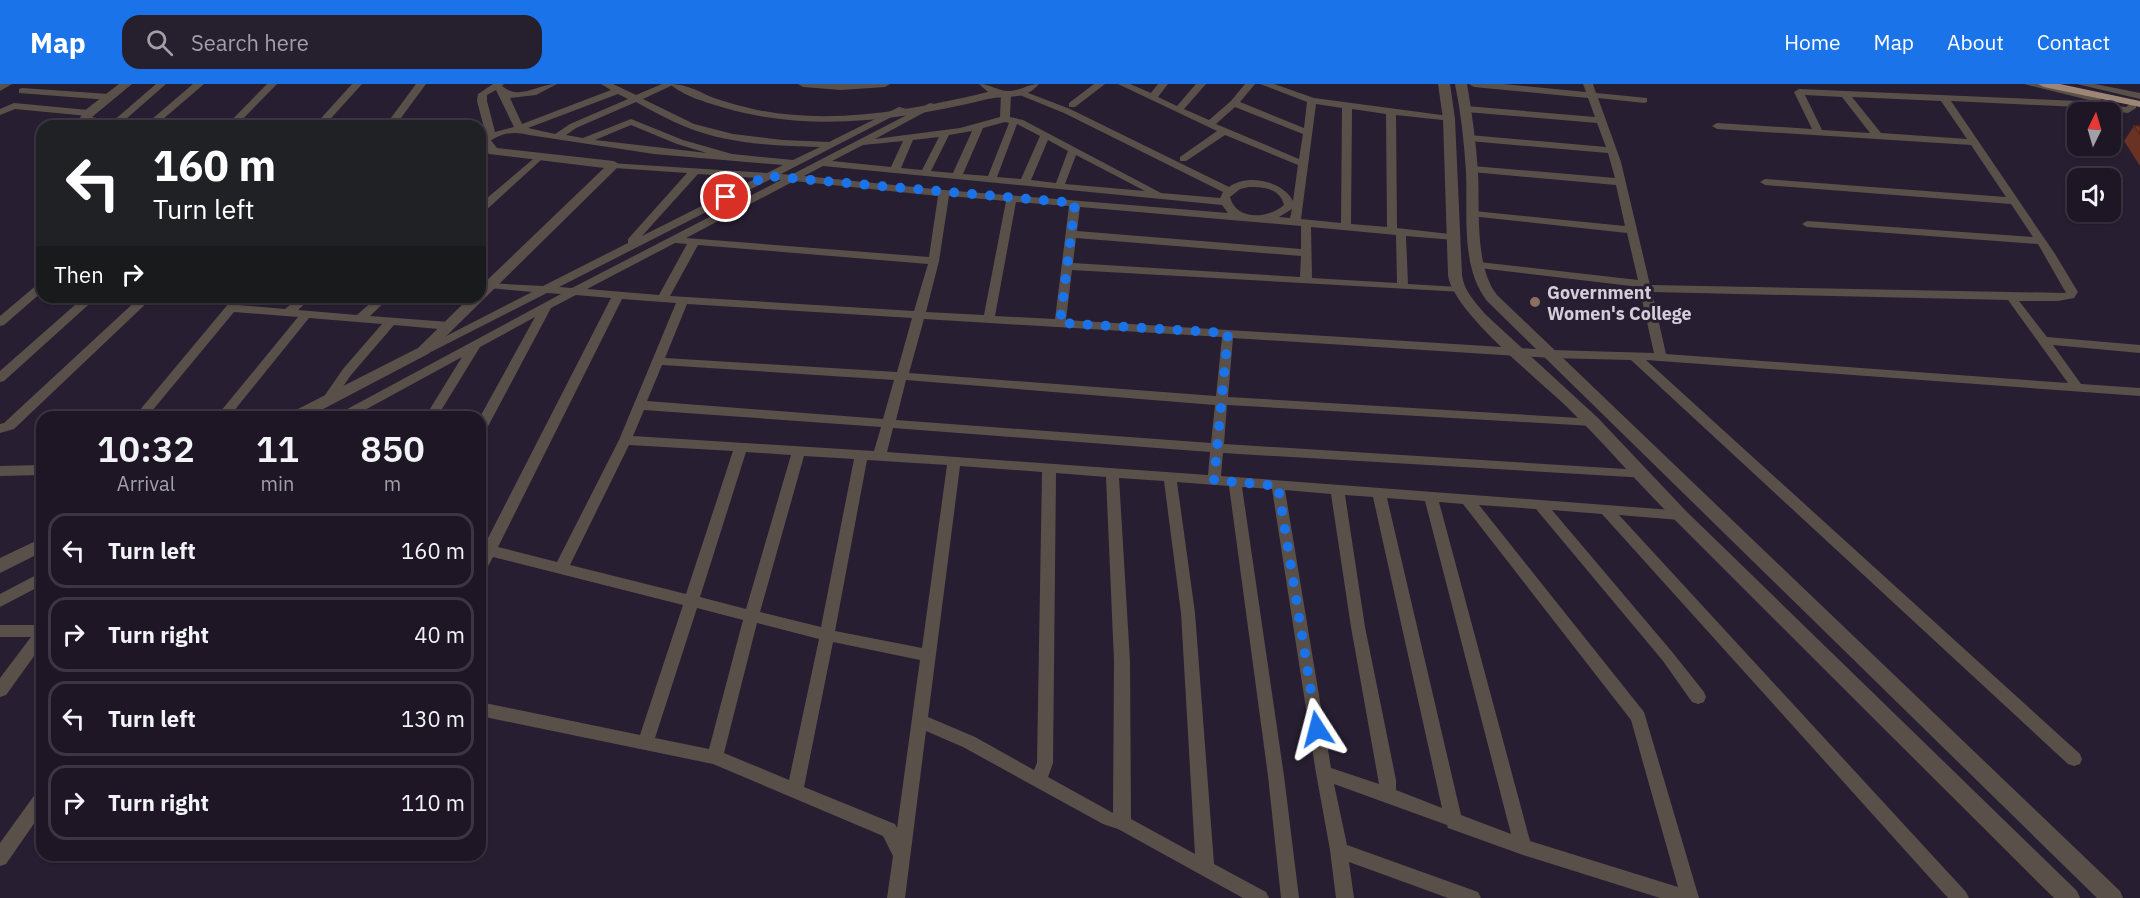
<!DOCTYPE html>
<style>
:root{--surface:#1e1625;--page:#261f2d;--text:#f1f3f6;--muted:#a19fa7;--line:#3c3542;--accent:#1a73e8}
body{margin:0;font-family:"IBM Plex Sans",sans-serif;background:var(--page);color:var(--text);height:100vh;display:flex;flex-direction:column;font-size:22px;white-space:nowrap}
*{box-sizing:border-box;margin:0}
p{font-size:20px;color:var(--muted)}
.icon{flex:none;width:33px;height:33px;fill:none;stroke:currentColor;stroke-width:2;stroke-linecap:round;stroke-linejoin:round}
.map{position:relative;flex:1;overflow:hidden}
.details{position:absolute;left:36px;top:327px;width:450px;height:450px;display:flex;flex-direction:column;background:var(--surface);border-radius:18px;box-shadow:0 2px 4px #0004,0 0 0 2px var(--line)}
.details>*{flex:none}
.hud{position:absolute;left:36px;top:36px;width:450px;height:183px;border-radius:18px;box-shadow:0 2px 4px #0004,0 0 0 2px var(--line);background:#202124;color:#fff;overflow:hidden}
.needle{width:39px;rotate:5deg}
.tools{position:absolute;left:2067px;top:18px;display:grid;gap:12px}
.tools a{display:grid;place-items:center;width:54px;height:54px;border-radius:12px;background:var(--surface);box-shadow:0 2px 4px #0004,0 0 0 2px var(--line);font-size:30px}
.pin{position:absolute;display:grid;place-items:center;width:51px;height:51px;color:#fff;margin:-26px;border:3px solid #fff;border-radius:50%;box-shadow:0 2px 6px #0007}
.me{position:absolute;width:66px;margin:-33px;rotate:351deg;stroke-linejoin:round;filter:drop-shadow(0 0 4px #0008)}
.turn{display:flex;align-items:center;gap:21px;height:126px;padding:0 18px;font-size:27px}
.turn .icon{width:78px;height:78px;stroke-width:2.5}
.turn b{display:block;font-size:42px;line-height:51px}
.then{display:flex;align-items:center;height:57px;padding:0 18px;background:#0003;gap:12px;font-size:22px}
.eta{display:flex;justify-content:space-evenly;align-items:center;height:102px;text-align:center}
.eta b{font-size:36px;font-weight:600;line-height:42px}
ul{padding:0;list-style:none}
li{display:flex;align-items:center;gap:18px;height:75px;margin:0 12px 9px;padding:0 6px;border:3px solid var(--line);border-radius:18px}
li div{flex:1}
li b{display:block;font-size:22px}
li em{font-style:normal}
header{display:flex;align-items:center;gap:36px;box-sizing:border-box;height:84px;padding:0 30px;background:var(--accent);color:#fff}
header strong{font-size:28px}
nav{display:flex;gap:33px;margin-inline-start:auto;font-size:21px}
.search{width:420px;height:54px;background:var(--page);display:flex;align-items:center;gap:15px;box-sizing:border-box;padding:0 21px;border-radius:18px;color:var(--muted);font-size:22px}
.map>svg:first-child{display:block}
</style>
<header>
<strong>Map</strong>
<div class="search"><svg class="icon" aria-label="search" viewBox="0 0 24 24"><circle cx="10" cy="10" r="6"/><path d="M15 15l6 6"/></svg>Search here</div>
<nav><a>Home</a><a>Map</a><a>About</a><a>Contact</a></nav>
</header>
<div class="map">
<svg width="2140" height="814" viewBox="0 0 2140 814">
<rect width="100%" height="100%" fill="#281e31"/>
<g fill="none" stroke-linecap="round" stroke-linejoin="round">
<g fill="#5a504a" fill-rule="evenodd">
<polygon points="0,0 12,0 0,7"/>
<polygon points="156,0 166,0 118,42 112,42 112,38"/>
<polygon points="193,0 204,0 155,42 144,42"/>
<polygon points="267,0 277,0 236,42 226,42"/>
<polygon points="352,0 362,0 324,42 314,42"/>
<polygon points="416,0 426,0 395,42 385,42"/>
<path d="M493,0H504L502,2C520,17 537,0 557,0L536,11L510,14L522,40L611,6L601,0H613L636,11L662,0H675L643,15L694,40L733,50L783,56L829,58L899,23L907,25L781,90L791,91L930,19L938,21L875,55L960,44L1000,33L1001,10L1006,7L1011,10L1010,33L1023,36L1161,109L1220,114L1223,108L1064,29L1015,9L1023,7L1070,25L1229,103C1247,89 1283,97 1293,117L1298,81L1225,51L1186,77H1180V73L1217,47L1118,0H1130L1151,9L1158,0H1168L1158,13L1177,22L1196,0H1206L1184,25L1209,36L1231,17L1245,0H1255L1240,18L1304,44L1307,18L1260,0H1274L1314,14L1449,32L1452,33V37L1396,31L1397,144L1458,151V155L1454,156L1406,152L1408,200L1459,203L1465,206L1463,208L1072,186L1066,236L1551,266L1654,269L1639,203L1479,184L1473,181L1479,178L1638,196L1627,149L1470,132L1469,130L1474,127L1625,142L1616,101L1472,88L1467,85L1472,82L1615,94L1608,69L1469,57L1464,54L1469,51L1606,63L1597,39L1466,28L1461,25L1466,22L1595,33L1588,14L1474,3L1469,0H1503L1586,8L1583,0H1593L1596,9L1647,14V18L1644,19L1598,14L1621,78L1650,201L2066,209L2038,160L1807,143L1802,140L1807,137L2033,153L2011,120L1765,101L1760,98L1765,95L2006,113L1971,61L1717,45L1712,42L1717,39L1812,45L1794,8L1799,5L2079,17L2126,23L2130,20H2136V24L2128,29L2079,23L1951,17L2055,170L2078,208L2074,214L2058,217H2019L2047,253L2140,261V269L2053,261L2081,300L2140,304V312L1646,276L2080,670L2082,675L2080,680L2074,682L2068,680L1631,276L1551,274L1233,254L1228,313L1597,335L1598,338L1592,342L1227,321L1224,360L1642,386L1647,388L1649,391L1647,394L1223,369L1221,392L1685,427L1687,431L1685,435L1680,436L1619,431L1966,808L1969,814H1948L1602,430L1552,426L1673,569L1704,608L1706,613L1704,618L1698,620L1692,618L1663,577L1536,425L1479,421L1644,628L1699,814H1660L1523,771L1448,744L1447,741L1334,700L1347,761L1478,808L1481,814H1448L1349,778L1354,814H1336L1330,766L1316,689L1272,405L1242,403L1284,692L1299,814H1281L1268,692L1229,402L1177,398L1195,529L1214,780L1266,808L1269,814H1243L1118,745L1103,740L963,663L926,647L905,814H887L893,772L883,752L713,680L480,632V618L640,651L683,521L493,473L485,488L480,489V459L485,460L611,214L576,211L551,224L485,348L480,349V333L535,233L480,263L437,333H425L462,273L352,333H336L338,330L561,210L547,209L427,270L423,271L417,267L532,208L490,204L484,201L486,199L543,202L628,159V155L687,89L614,84L610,83V79L767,89L783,81L654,70L529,51C518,48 506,48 495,54C489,57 489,60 482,59L480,57L486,51L477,17L478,10ZM496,6L514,43L495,48L487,17V11ZM618,10L628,15L570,40L555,50L528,44ZM1805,11L1842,13L1870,49L1822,46ZM1852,13L1941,17L1967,55L1881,49ZM636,18C652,27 669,36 686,43C727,60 776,62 820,63L793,76L732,70L683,56L631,35L583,54L566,51L576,44ZM1316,20L1342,24L1341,139L1301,135ZM1235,23L1303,50L1299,75L1216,40ZM1352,25L1386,30L1387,143L1351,140ZM1005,38L1009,39L988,92L963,90L983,44ZM1017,40L1040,52L1021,95L997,93ZM631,41L677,60L707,69L595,56ZM972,47L953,89L931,87L949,51ZM939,53L922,86L901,84L913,56ZM1048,56L1068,67L1056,99L1031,96ZM903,57L891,83L832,77L863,61ZM1076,71L1145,107L1065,100ZM823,82L1222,121L1228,129L944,106L804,92ZM698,90L757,94L642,152ZM771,95L781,96L572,204L559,203ZM794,97L938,112L929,173L686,154ZM1249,103C1264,103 1280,104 1284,121C1268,135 1236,137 1230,113L1240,105ZM949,112L1006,117L984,231L926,228L939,177ZM1016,118L1069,122L1055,235L995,232ZM1080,123L1301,142V165L1077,147ZM1292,125L1290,134L1279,133ZM1311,143L1396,151L1397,199L1312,194ZM1076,154L1301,172L1300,193L1073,179ZM675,159L687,160L659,211L587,205ZM698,161L928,180L914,227L670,212ZM1652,208L2008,216L2068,299L1666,270ZM622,215L676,219L619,356L557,478L498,463ZM687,220L912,234L897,288L665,274ZM924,235L1222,253L1216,312L909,289ZM662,281L894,296L883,335L647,317ZM906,296L1215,321L1211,359L896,336ZM644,326L881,343L874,367L633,352ZM893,344L1210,368L1208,391L887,368ZM629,361L733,367L686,510L570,481ZM746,368L791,371L746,525L700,513ZM804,372L854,375L821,543L760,528ZM867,376L947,381L922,564L835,547ZM960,382L1042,388L1037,679L1034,686L975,653L928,633ZM1056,389L1106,393L1114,577L1113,729L1048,693L1053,679ZM1119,394L1164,397L1181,529L1195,770L1131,735L1130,577ZM1285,406L1331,410L1351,543L1379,700L1331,684ZM1345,411L1373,413L1442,724L1396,706V696L1365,543ZM1387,414L1425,417L1511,750L1461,731ZM1439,418L1463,420L1631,636L1678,803L1530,757ZM697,524L743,536L709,665L655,654ZM757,539L819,555L789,696L724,669ZM833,558L920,576L897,744L895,740L804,703Z"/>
<polygon points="798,0 890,0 885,3 841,6 803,3"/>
<polygon points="1094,0 1105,0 1075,23 1069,23 1069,19"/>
<polygon points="2024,0 2041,0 2102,15 2097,18"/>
<polygon points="2077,0 2095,0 2140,9 2140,15"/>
<polygon points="22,4 109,10 114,13 109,16 19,9 19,5"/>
<polygon points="14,19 88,26 93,29 88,32 15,25 0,31 0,25"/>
<polygon points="487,60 492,63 480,72 480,64"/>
<polygon points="538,71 541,72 541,76 484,128 480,129 480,120"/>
<polygon points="42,199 42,208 4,241 0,242 0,232 38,200"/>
<polygon points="84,213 97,213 4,297 0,298 0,287"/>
<polygon points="140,213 153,213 14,345 0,349 0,340 4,339"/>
<polygon points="234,213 246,213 239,221 285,225 299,213 312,213 298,226 357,231 377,213 390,213 370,232 449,238 455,242 449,246 394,241 351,291 331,320 323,320 321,317 323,314 343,285 382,240 309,234 229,333 216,333 298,233 234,228 147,333 134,333"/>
<polygon points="42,381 42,391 0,392 0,382"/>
<polygon points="42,488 42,501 0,523 0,510"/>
<polygon points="0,541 42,541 42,561 6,611 0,613 0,594 31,553 0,553"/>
<polygon points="42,706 42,728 6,780 0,782 0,759 36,709"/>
</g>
<g fill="#5a504a" fill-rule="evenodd">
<path d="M119,0H132L92,33L108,37L154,39L160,42C140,42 94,48 80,34L84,27Z"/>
<path d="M670,0C689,0 700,9 717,15C729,19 741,22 753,25C830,42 912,26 988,8L979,0C990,0 996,6 1007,7C1019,8 1027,0 1039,0C1025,17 1007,11 988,15C901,36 812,49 725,24C708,19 683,12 670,0Z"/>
<path d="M1438,0H1450L1455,35L1462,191C1464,207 1475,218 1485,230L1598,334L1686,427L2077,807L2080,814H2054C1928,689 1803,564 1678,439C1640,402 1606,361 1568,324C1540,297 1452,227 1448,191L1443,35Z"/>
<path d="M1455,0H1467C1472,29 1476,58 1478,88C1480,123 1474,182 1497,211L2120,807L2123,814H2097L1487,217C1460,182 1468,129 1466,87C1464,58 1461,29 1455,0Z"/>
<polygon points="480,51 489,54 497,64 614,77 620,81 428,270 308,333 287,333 290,329 418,264 470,213 480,213 480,203 604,84 489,70 480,59"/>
<polygon points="42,454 42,468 0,489 0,474"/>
</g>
<polygon fill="#9d8676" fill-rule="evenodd" points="2038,0 2060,0 2140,17 2140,23 2044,3"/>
</g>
<polygon fill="#6a3222" points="2134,42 2140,42 2140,82 2124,57"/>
<polygon fill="#7b3a28" stroke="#56291c" stroke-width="1.5" points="2134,42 2140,42 2140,50"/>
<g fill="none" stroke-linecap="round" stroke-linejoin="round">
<polyline stroke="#1a73e8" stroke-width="10" stroke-dasharray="0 18" points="726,113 766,92 1075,119 1060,239 1228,249 1214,396 1278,402 1317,645"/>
</g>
<circle fill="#8d6e63" stroke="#281e31" stroke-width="2" cx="1535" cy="218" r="6"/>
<g text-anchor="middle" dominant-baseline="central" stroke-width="6" stroke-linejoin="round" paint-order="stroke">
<g font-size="18" font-weight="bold" fill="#d4cedb" stroke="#281e31" text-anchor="start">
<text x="1547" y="208">Government<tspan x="1547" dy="21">Women's College</tspan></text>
</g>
</g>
</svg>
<div class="tools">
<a><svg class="needle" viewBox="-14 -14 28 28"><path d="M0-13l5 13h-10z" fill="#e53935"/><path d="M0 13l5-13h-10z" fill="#a19fa7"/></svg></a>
<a><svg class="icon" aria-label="sound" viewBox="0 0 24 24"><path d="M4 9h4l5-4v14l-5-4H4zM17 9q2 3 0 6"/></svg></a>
</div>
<div class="pin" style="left:726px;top:113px;background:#d93025"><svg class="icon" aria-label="arrive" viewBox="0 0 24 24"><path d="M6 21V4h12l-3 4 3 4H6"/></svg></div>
<svg class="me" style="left:1317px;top:645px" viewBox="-20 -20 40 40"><path d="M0-17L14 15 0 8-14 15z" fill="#1a73e8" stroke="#fff" stroke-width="4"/></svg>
<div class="hud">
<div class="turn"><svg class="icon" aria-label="left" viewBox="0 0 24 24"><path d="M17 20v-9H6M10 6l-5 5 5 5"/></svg><div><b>160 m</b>Turn left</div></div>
<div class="then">Then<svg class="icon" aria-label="right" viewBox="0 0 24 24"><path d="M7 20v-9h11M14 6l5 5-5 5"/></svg></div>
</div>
<section class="details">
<div class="eta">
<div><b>10:32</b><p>Arrival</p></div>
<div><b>11</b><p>min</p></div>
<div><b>850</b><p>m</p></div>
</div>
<ul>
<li><svg class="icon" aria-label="left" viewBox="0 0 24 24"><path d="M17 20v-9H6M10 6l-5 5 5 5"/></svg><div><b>Turn left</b></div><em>160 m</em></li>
<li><svg class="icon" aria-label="right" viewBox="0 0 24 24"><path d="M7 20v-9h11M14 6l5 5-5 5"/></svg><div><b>Turn right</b></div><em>40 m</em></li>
<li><svg class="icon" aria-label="left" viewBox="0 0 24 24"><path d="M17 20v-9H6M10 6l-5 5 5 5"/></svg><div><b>Turn left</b></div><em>130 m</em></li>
<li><svg class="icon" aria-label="right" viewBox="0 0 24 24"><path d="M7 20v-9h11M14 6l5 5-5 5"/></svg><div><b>Turn right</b></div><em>110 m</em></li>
</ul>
</section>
</div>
